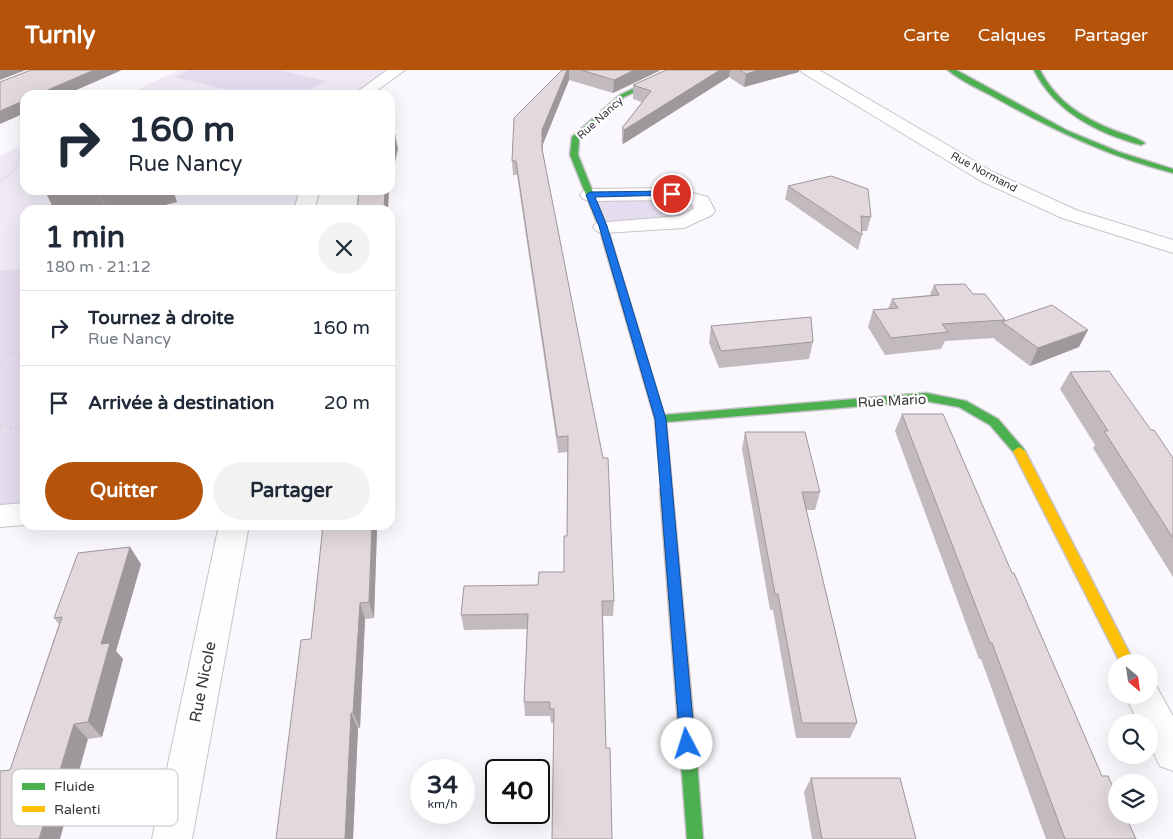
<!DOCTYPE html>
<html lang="fr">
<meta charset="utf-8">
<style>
:root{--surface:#fff;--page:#f2f2f3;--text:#1f2937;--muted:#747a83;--line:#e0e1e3;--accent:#b45309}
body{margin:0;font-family:"Varela Round",sans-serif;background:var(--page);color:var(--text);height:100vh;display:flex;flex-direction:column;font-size:19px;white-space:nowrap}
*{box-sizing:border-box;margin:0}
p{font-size:16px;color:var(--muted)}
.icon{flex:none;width:28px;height:28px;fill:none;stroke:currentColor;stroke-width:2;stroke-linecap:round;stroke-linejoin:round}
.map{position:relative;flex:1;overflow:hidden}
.drawer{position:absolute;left:20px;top:135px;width:375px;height:325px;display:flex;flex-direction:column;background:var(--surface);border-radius:15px;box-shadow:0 5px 20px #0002}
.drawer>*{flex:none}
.guide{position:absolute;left:20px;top:20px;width:375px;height:105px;border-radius:15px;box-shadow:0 5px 20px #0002;background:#fff;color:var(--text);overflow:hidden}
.needle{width:32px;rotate:151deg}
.tools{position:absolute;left:1108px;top:584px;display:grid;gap:10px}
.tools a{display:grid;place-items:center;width:50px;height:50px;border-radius:50%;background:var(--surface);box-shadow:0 5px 20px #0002;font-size:25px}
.speed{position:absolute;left:410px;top:689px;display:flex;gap:10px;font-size:25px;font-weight:700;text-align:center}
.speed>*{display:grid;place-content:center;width:65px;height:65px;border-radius:50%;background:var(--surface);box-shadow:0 5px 20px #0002;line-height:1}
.speed small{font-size:12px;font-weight:400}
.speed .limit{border:2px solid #111;border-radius:8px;background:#fff;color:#111}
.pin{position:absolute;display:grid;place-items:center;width:42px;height:42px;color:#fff;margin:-21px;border:2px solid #fff;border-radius:50%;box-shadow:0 1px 5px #0007}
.me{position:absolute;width:55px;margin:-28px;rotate:355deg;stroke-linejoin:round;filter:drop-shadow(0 0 4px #0008)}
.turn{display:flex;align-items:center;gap:18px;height:105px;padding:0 25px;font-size:22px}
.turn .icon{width:65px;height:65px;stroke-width:2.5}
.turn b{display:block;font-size:35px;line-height:42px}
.round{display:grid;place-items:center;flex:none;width:52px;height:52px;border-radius:26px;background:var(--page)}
.head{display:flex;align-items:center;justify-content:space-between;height:85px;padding:0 25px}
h1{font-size:30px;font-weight:700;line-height:38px}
.cta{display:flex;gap:10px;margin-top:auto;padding:10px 25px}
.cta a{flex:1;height:58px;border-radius:30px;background:var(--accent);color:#fff;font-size:20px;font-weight:700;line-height:58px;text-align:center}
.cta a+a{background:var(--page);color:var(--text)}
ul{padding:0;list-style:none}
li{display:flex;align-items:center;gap:15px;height:75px;padding:0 25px;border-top:1px solid var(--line)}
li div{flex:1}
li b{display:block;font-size:19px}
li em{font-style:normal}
header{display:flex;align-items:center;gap:30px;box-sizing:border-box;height:70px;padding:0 25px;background:var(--accent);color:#fff}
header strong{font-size:24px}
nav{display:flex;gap:28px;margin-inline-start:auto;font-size:18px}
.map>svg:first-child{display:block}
</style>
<header>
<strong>Turnly</strong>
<nav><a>Carte</a><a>Calques</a><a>Partager</a></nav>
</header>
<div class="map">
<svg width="1173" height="769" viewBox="0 0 1173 769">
<rect width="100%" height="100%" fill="#faf8fc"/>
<g fill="#efeaf5">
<polygon points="179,0 397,0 361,25 126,25"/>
<polygon points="25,73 25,120 310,120 304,140 25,140 25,199 0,200 0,86"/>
</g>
<g fill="#e6dcf0">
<polygon points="189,0 280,0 326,11 300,25 249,25 175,7"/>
<polygon points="590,125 701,131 684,152 603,157"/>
<polygon points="25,199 25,444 0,446 0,200"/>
</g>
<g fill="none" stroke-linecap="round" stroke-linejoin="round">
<defs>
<g id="street">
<polygon points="387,0 405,0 371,25 353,25"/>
<polygon points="800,0 819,0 995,103 1076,140 1173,170 1173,183 1062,148 981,111 803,3"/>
<polygon points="672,118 708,127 715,141 712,145 684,158 603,163 596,161 593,157 596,153 680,146 694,139 693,135 672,130 590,131 583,129 580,125 583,121 590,119"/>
<polygon points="300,120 320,120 314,140 294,140"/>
<polygon points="25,433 26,455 0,457 0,435"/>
<polygon points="219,455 249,455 192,769 152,769"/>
<polygon points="1149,611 1155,614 1173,646 1173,701 1160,696 1149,673 1149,652 1138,652 1125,625 1149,625"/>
</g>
<g id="fast">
<polygon points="672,0 680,0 624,27 579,70 578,85 607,157 664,345 926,323 966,331 998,349 1023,378 1025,381 1023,384 1015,384 990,355 959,337 926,331 666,352 672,419 670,422 662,422 655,349 599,157 570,85 572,67 620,25"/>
<path d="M948,0H956L1068,61L1119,82L1173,99V103C1109,87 1051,59 994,27C979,19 961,11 948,0Z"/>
<path d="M1034,0H1040C1056,31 1081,47 1113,60C1123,64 1136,67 1145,73L1141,75C1097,63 1055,42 1034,0Z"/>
<polygon points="688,672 693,674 696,679 703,769 687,769 680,679 683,674"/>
</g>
<g id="slow">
<polygon points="1019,377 1025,381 1134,592 1120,592 1013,381"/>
<polygon points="666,415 670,416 672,419 696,679 693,684 688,686 683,684 680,679 660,419 662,416"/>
</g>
</defs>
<use href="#street" stroke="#c6c4c9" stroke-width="2"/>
<use href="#fast" stroke="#c6c4c9" stroke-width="3"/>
<use href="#slow" stroke="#c6c4c9" stroke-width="3"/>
<polyline stroke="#dad9db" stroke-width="2" stroke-dasharray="1 1" stroke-linecap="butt" points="0,111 15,100 21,83 25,81"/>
<polyline stroke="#dad9db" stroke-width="2.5" stroke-dasharray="2 2" stroke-linecap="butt" points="0,290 13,283 25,282"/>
<polyline stroke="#dad9db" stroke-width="3" stroke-dasharray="2.5 2.5" stroke-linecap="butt" points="0,356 25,359"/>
<use href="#street" fill="#fefeff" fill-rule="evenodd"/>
<use href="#fast" fill="#4caf50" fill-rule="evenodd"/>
<use href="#slow" fill="#ffc107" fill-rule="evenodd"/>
</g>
<g fill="#c2babe">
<polygon points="562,0 661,0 613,23 569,10 543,74 543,82 614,531 613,546 603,546 606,678 612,769 554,653 551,653 550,646 525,646 524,632 527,559 464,560 461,545 538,515 564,502 567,466 568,382 558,383 558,381 517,105 513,105 512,91"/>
<polygon points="666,0 799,0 799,2 744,17 729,7 623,74 622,72 622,58 642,32 633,29 633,15"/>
<polygon points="788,116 871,147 867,161 862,161 862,165 858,180 785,129"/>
<polygon points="934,215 973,224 1005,250 1004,252 1079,277 1030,296 994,269 995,268 945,271 941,279 885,285 868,257 873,240 888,239 892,229 930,225"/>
<polygon points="711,256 813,272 809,289 719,298 709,273"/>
<polygon points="1070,302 1151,360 1173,388 1173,507 1093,378 1095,375 1060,319"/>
<polygon points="902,344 1102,706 1136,769 1046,769 981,589 979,589 895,361"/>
<polygon points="745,362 820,422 815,440 806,440 857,653 850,668 796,668 773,540 770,540 742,379"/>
<polygon points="323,455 380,455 380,459 377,459 374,548 365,549 360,658 358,658 353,769 276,769 311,569"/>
<polygon points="141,494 116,581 123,589 102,667 88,669 10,700 59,554 54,548"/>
<polygon points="811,708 916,769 812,769 804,722"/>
</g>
<g fill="#9e979b">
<polygon points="0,0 26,0 0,10"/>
<polygon points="94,0 122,0 65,25 36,25"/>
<polygon points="567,0 569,0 569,10 543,74 543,94 542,60"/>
<polygon points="634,0 661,0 613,23 614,10"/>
<polygon points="720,0 730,0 729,7 623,74 624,60"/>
<polygon points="759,0 799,0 799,2 744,17 746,4"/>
<polygon points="25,30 25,43 0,54 0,41"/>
<polygon points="395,64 398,79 390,114 390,87"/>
<polygon points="68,120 97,120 105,136 90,140 54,140 47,125"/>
<polygon points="125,120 186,120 174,123 177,132 145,140 107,140 100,126"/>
<polygon points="385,120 389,120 388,140 384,140"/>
<polygon points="1088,260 1079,277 1030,296 1038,278"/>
<polygon points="372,455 376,455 377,459 374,548 369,532"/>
<polygon points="130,477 141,494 116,581 123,589 102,667 88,652 101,574"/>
<polygon points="360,533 365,549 360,658 353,643"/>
<polygon points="351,643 358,658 353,769 345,769"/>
<polygon points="74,654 88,669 60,769 39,769"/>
</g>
<g fill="#e2d8dd" stroke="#9e979b">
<polygon points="31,0 94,0 36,25 25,25 25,30 0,41 0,12"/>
<polygon points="562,0 567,0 542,60 542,79 589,318 603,388 608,388 614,531 602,531 606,678 610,678 612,769 552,769 554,639 550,639 550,632 524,632 528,544 461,545 464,516 538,515 539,502 564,502 564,466 567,466 568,366 558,367 557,365 516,91 512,91 514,48"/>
<polygon points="581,0 634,0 614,10"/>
<polygon points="666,0 720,0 624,60 622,58 651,21 633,15"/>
<polygon points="740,0 759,0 746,4"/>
<polygon points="395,64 390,87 390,66"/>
<polygon points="831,106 868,119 871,147 861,146 862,165 788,116"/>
<polygon points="46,120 68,120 47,125"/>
<polygon points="98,120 124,120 100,126"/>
<polygon points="359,120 385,120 384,140 357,140"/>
<polygon points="965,214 973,224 985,224 1005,250 942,254 948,262 891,268 873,240 898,238 892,229 939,225 934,215"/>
<polygon points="1052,235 1088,260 1038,278 1002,252"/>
<polygon points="811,247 813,272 721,281 711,256"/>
<polygon points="1109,301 1151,360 1154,360 1173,388 1173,468 1104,361 1108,361 1070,302"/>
<polygon points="902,344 943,344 1012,503 1014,503 1102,706 1108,706 1116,724 1116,745 1125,745 1136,769 1065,769 992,573 990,573"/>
<polygon points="745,362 805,362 820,422 802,422 857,653 802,653 778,524 775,524"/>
<polygon points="323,455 372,455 369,532 360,533 353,643 351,643 345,769 276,769 301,570 311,569"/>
<polygon points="130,477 101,574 110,573 88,652 74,654 39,769 0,769 0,701 10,700 62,547 54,548 78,483"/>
<polygon points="811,708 900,708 916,769 822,769"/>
</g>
<polygon fill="#1a73e8" stroke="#114b97" points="672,121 676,124 674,125 595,127 607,156 666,349 695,674 693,679 687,681 682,679 680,674 655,349 599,156 586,125 590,122"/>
<g text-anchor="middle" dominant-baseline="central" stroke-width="4.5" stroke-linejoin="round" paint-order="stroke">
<g font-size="11" fill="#39353d" stroke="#fff">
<text transform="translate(600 48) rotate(-42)">Rue Nancy</text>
<text transform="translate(984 102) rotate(28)">Rue Normand</text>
</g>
<g font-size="14" fill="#39353d" stroke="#fff">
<text transform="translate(892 331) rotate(-3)">Rue Mario</text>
</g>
<g font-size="16" fill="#39353d" stroke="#fff">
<text transform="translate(203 612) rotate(-79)">Rue Nicole</text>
</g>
</g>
<rect x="12" y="699" width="166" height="57" rx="8" fill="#fff" stroke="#c4c2c5" stroke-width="1"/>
<rect x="22" y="713" width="23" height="7" fill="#4caf50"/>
<rect x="22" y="736" width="23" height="6" fill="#ffc107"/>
<g font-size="14" fill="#39353d">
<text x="54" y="721">Fluide</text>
<text x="54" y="744">Ralenti</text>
</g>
</svg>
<div class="tools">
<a><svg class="needle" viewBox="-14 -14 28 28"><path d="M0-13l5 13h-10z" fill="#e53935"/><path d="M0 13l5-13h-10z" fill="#747a83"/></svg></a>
<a><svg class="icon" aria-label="search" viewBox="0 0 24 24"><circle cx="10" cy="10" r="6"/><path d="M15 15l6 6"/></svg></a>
<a><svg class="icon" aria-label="layers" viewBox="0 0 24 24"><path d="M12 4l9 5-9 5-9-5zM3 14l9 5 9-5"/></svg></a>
</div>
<div class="speed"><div>34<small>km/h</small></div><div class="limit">40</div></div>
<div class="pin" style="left:672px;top:124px;background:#d93025"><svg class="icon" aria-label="arrive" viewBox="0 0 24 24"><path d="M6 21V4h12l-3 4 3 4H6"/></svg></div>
<svg class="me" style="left:687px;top:674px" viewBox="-20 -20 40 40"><circle r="19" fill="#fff"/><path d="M0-13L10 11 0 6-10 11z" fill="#1a73e8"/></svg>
<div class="guide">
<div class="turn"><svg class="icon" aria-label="right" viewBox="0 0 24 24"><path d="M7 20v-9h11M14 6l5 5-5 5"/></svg><div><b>160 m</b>Rue Nancy</div></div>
</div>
<section class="drawer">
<div class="head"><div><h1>1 min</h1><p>180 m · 21:12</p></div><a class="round"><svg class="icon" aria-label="close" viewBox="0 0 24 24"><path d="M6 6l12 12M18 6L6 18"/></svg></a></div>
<ul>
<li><svg class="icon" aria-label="right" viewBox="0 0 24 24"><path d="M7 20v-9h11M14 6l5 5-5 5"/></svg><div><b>Tournez à droite</b><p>Rue Nancy</p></div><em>160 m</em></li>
<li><svg class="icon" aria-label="arrive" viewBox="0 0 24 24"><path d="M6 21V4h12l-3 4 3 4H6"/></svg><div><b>Arrivée à destination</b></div><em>20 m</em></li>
</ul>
<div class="cta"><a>Quitter</a><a>Partager</a></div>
</section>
</div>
